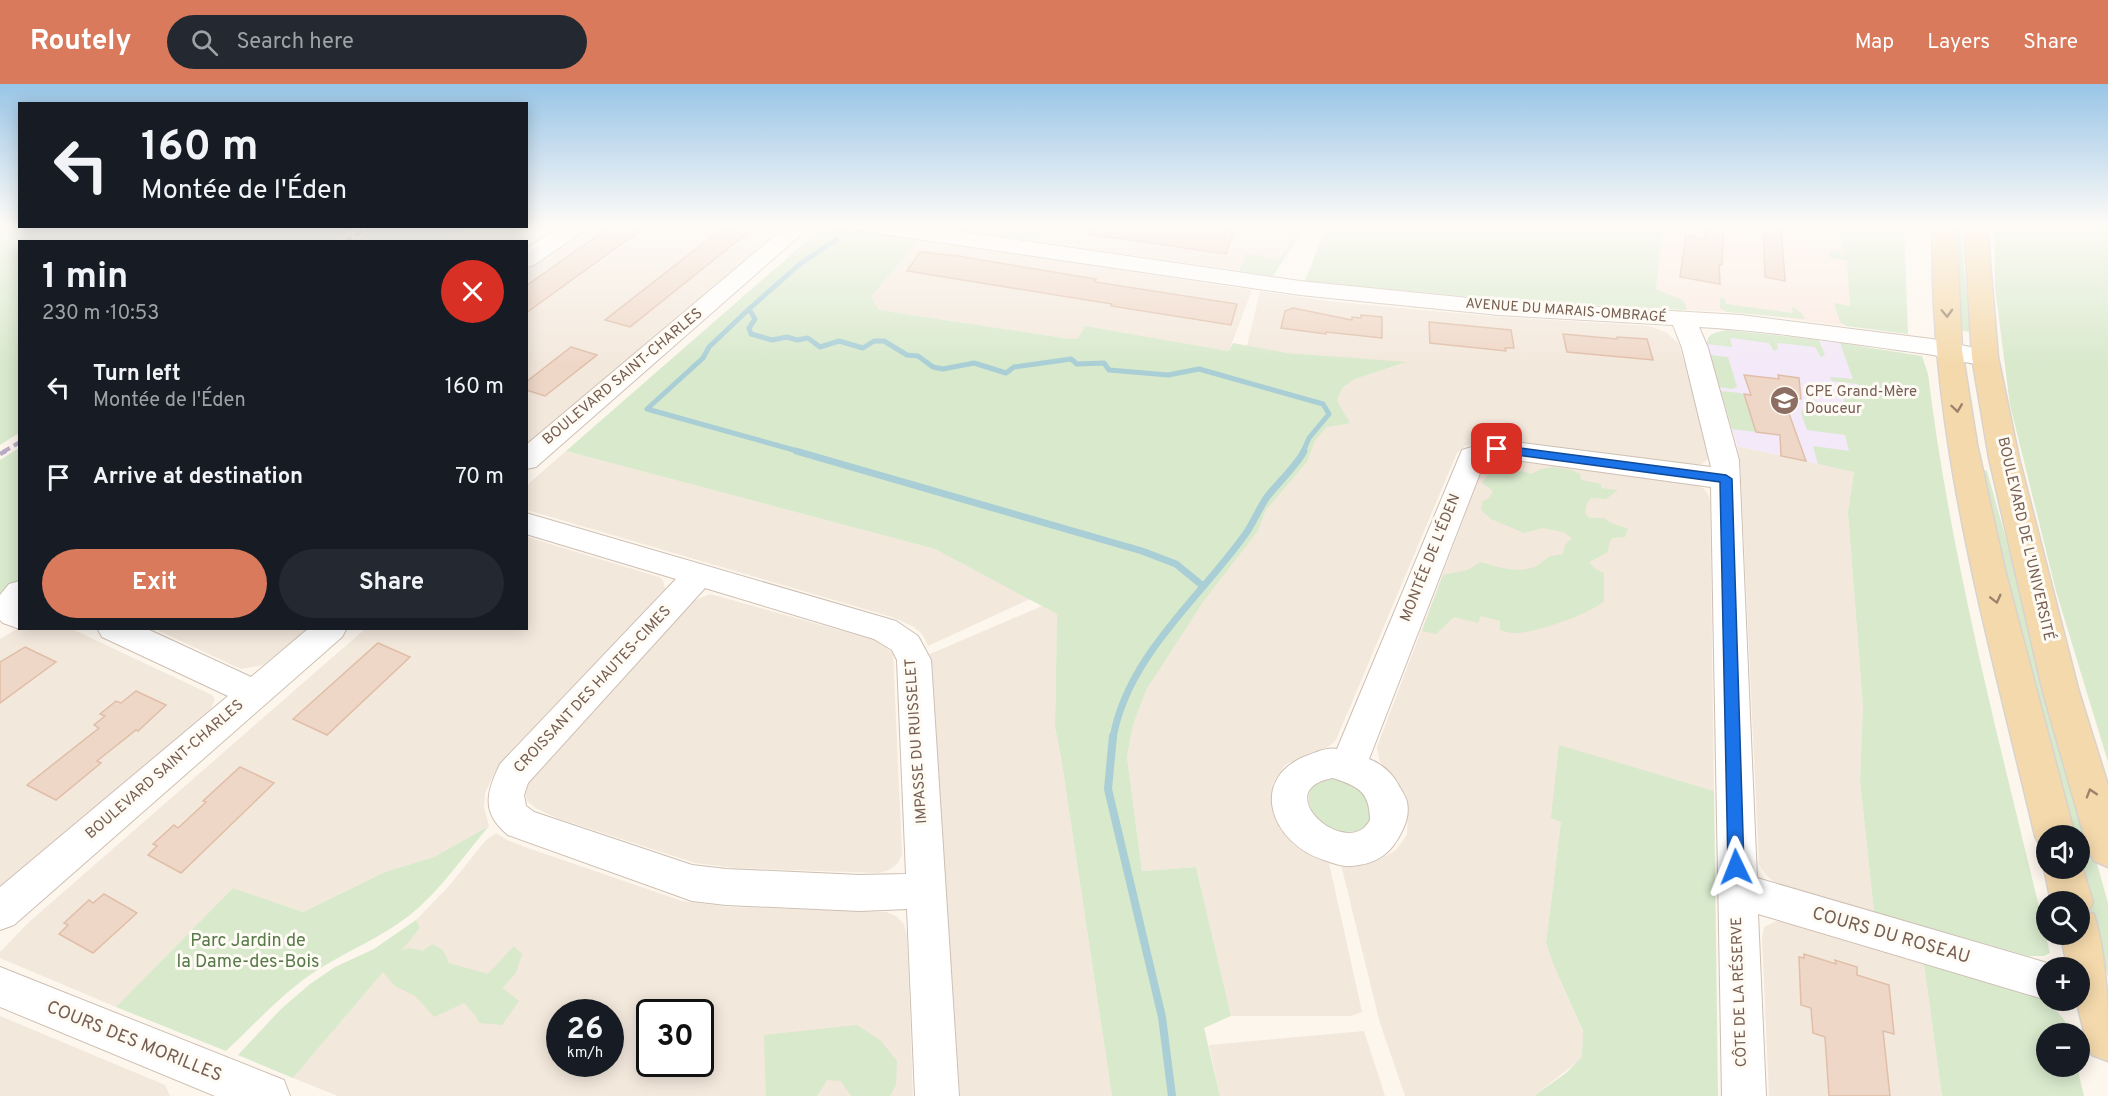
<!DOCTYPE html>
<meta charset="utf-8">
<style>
:root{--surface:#171b24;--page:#242831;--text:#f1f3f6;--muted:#9ea1a6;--accent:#da7a5d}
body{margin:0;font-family:Overpass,sans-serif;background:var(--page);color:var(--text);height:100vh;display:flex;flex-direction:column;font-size:22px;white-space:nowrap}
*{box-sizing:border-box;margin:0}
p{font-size:20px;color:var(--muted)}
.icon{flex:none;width:33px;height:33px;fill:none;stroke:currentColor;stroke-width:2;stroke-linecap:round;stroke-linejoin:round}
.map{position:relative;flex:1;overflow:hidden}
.panel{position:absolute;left:18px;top:156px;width:510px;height:390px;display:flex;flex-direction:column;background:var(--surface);border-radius:0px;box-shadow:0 3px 15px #0003}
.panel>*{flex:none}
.hud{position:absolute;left:18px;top:18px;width:510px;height:126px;border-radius:0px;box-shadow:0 3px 15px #0003;background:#171b24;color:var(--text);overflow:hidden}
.buttons{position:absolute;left:2036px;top:741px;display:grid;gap:12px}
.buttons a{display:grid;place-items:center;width:54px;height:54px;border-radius:50%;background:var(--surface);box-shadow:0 3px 15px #0003;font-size:30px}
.speed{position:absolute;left:546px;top:915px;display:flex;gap:12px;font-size:30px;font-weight:700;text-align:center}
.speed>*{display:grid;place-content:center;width:78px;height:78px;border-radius:50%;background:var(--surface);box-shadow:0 3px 15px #0003;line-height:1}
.speed small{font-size:15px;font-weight:400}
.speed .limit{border:3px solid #111;border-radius:9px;background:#fff;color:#111}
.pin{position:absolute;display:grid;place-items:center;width:51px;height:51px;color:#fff;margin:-26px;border-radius:12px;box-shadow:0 3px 9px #0006}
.me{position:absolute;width:66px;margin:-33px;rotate:358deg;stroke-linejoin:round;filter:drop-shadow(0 0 4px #0008)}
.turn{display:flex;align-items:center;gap:21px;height:126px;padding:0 24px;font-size:27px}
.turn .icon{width:78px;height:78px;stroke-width:2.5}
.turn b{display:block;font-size:42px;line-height:51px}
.round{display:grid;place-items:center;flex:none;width:63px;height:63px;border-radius:32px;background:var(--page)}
.headline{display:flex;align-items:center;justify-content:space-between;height:102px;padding:0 24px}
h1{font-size:36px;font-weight:700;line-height:45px}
.button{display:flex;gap:12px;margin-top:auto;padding:12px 24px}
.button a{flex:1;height:69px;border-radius:36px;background:var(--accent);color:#fff;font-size:24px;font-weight:700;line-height:69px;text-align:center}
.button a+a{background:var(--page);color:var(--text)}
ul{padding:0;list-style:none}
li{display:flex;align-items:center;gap:18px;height:90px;padding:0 24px}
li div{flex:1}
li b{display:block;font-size:22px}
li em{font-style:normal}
header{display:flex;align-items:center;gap:36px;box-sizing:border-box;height:84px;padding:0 30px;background:var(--accent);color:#fff}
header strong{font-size:28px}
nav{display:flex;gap:33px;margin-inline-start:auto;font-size:21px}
.search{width:420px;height:54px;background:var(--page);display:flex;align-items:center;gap:15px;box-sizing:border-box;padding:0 21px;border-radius:33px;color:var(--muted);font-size:22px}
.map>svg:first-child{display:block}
</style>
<header>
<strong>Routely</strong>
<div class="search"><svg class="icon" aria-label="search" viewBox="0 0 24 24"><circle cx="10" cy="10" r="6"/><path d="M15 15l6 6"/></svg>Search here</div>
<nav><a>Map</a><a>Layers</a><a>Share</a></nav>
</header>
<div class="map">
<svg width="2108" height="1012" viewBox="0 0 2108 1012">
<rect width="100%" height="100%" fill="#fcf6ed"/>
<g fill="#f3e8dc" fill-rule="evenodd">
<polygon points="591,140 786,141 527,360 526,185"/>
<polygon points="1020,140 1301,140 1269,191 1013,154"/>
<polygon points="1681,140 1841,140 1843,170 1830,168"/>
<polygon points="465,142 500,143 542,155 527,166 526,158 437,158"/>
<polygon points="919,155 1003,168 1252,206 1229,267 1085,242 1077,255 1070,255 879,226 871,213"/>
<polygon points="1260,207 1327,217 1489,232 1648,242 1658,245 1667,249 1679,260 1710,373 1702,380 1693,381 1502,356 1475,359 1465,362 1457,369 1336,656 1328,663 1307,670 1285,681 1273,699 1271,720 1279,743 1295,762 1315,774 1329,779 1362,928 1351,932 1231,932 1196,783 1142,787 1127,673 1133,641 1145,606 1203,518 1258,447 1266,426 1307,378 1315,357 1327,343 1342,304 1355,295 1405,279 1287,269 1247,262"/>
<polygon points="1737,362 1854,388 1848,428 1863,623 1860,696 1874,828 1774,798 1765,790 1759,780 1740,375"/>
<polygon points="566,367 935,465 1030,515 928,562 923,551 914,543 892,533 527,426 526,402"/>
<polygon points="1499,375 1693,400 1703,404 1708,410 1710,417 1714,707 1560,662 1561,738 1546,859 1554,882 1583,948 1582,974 1534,1012 1405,1012 1380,939 1341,781 1360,782 1377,777 1396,766 1407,751 1408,726 1402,708 1384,685 1379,675 1377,663 1483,384 1489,378"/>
<polygon points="527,453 659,493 663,496 665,505 496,686 485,709 484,724 489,742 434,773 385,788 303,828 233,804 116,923 0,874 0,868 29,838 365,545 526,544"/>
<polygon points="710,510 878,557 893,569 902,770 898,779 889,786 879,789 734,784 695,779 557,734 537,725 527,717 525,708 528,698 536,688 694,517"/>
<polygon points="1042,522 1057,530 1055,645 1061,673 1112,1012 960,1012 930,570"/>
<polygon points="17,545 72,545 212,611 215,616 208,630 0,805 0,555"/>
<polygon points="155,545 308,545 263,581 241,585"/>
<path d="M496,749L507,756L528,764L682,817L730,823L886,828L896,832L904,840L907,853L913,1012H338L293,994L420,844L416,836L448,803L486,756ZM560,928H610V980H560ZM650,928H700V980H650Z"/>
<polygon points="1776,837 1789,838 1924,880 1942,1012 1769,1012 1762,854 1764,843"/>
<polygon points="0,932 165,1001 170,1012 0,1012"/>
<polygon points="1364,947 1385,1012 1220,1012 1209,961"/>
</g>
<polygon fill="#fbeae2" points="1663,140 1681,140 1847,171 1850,223 1835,220 1842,240 1846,242 1746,229 1654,224"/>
<polygon fill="#f3e9f8" points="1727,246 1843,259 1864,316 1854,388 1737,362 1707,260 1711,250"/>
<g fill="#d8e9cc">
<polygon points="0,140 19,140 20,142 356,143 331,158 20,158 19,349 0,361"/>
<polygon points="920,140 1039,140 1042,144 1034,157"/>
<polygon points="1301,140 1306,140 1273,192 1240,187 1246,169 1279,176"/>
<polygon points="1327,140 1663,140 1656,205 1684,217 1687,226 1505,216 1305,197"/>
<polygon points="1841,140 1904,140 1908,250 1846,242 1840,238 1834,219 1850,222 1847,177 1830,174 1830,168 1843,170"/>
<polygon points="1954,140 1960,140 1970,248 1959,246"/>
<polygon points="1994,140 2108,140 2108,678 2056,507 2010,321 1995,203"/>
<polygon points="377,142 465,142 465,143 437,157 352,157"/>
<polygon points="824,142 919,155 871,213 879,226 1070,255 1077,255 1085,242 1229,267 1233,259 1287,269 1407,278 1355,295 1342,304 1337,317 1350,339 1327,343 1315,357 1307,378 1266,426 1258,447 1203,518 1146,606 1133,641 1127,673 1142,787 1196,783 1231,932 1204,944 1220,1012 1112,1012 1061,673 1055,644 1057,530 935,465 566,367"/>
<polygon points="1720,214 1725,215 1726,220 1793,229 1792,222 1802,230 1805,235 1727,228 1720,224"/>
<path d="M1727,246L1819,256L1825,271L1821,273L1815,263L1777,259L1778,265L1774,267L1769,259L1730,254L1732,263L1707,260C1707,249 1717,248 1727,246Z"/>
<path d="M1840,259L1922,272L1928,290C1952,486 2005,678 2050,869L2044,872H2028L1874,828L1860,696L1863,623L1848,428L1854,388L1818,380L1813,362L1849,367L1845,351L1807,346L1801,329L1804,323L1828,326L1829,323L1843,324L1844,314L1840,313L1836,305L1861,307L1858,300L1832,297L1830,293L1853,295Z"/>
<polygon points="1710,271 1728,273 1737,303 1732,305 1720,303"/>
<polygon points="1721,307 1740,309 1745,312 1756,348 1732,345"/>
<polygon points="19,364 19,500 0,515 0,376"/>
<path d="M1553,383L1572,386L1580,390L1581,396L1601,400V404L1618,406L1606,415L1591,414L1587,419L1585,429L1589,434H1604L1609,438L1628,445L1625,453L1612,454L1609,459L1608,468L1589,478L1594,484L1604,489V517C1590,530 1533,550 1514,549C1509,549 1504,547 1500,546V537L1481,532L1478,539L1454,533L1436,550L1422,547L1443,491L1468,486L1480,478C1498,483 1520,491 1538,481C1550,474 1545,472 1563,470L1565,461L1572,454L1563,448L1543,444L1524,449L1491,435L1481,426L1482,418L1489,414L1493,407L1482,399L1488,391L1496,385C1509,388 1519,385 1531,390L1541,385Z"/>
<polygon points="1979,384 1987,387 2108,819 2108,893 2079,780 2079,752 2072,751"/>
<polygon points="1559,661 1714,707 1718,1012 1534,1012 1566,989 1582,973 1583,947 1554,882 1546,859 1561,738 1551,734"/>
<path d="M1333,695L1355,700L1370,716L1371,734L1366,742L1357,747L1337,749L1311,732C1306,709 1308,699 1333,695Z"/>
<path d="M489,742C464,771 441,806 410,831C382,853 349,866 319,885C284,907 256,939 226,967L116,923L233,804L303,828L385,788L434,773Z"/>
<polygon points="416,836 420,844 402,866 411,864 423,867 432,860 443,866 449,879 488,890 514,862 522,870 516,889 502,904 519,917 502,941 479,939 476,932 464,919 434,933 415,912 395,902 383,888 293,994 238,971 281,925 310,900 335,883 374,865"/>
<path d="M1924,880L2038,913C2052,922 2066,933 2070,949L2046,950V982L2077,983L2084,1012H1942Z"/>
<polygon points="857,941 880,956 897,977 896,1001 890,1012 851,1012 841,997 827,996 817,1012 766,1012 764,951"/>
</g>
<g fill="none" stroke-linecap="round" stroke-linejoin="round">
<g stroke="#a9ced6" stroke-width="5">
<polyline points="837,155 800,180 749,225 755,235 749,244 751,250 772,256 787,253 797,256 808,254 820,263 839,257 863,264 874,257 884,257 907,271 918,272 933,283 943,285 974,279 1006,289 1014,283 1071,275 1077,280 1104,279 1109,286 1168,291 1199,285 1323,320 1329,330 1309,354 1303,368"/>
<polyline points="749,225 709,263 703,274 647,325 801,368"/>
</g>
<g stroke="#a9ced6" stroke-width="7">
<polyline points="796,367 1142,467 1176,480 1203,502"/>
<path d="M1113,654C1127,573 1198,516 1244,452C1253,440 1258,426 1267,413C1277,400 1299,379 1304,367"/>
</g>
<polyline stroke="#a9ced6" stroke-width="8" points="1113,652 1108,705 1162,933 1172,1012"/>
</g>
<g fill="#efd7c7" stroke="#e0bea8" stroke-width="1.5">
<polygon points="614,140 649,140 526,229 526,202"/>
<polygon points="1089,140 1189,140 1234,146 1226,170 1089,150"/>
<polygon points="1706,140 1724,140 1722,181 1719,180 1720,200 1680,193 1686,151 1705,155"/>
<polygon points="1763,140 1781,140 1785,197 1765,193"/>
<polygon points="723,144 746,150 630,243 605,236"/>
<polygon points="920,168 958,172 1096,195 1095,198 1237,220 1231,241 1111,222 1112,220 907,187"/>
<polygon points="1293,224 1352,236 1352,233 1361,234 1361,231 1382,233 1382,254 1326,248 1326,250 1281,244 1285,227"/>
<polygon points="1429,238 1511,246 1514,264 1505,264 1506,267 1430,259"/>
<polygon points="1563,250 1617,255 1617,253 1647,255 1653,276 1567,268"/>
<polygon points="571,263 597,271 545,312 526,306 526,298"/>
<polygon points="1744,291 1779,295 1778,291 1799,294 1801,315 1783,313 1806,377 1781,372 1780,351 1756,348 1744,310 1751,311"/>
<polygon points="378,559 410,573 327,651 293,635"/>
<polygon points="25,563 56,578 0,619 0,578"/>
<polygon points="136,607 166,621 138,647 136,646 97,677 101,679 56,716 27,701 99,644 94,641 105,632 100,630 116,617 121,619"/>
<polygon points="240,683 274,699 181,789 148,771 157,762 153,760 174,741 178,744 206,718 203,717"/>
<polygon points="104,810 137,829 93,869 59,850 68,841 64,839 89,816 93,819"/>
<polygon points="1804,870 1836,880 1835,876 1857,883 1857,891 1889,901 1894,950 1883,947 1890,1012 1829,1012 1825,953 1813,949 1811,924 1801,921 1799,873 1804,874"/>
</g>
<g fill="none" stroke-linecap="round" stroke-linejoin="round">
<defs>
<g id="minor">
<polygon points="564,140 589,140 586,145 534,181 526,183 526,165"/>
<polygon points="789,140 813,140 536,383 526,385 526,361"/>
<path d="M852,140H907L1300,197L1499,217L1741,231L1932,255L1994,268L1998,273L1994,278C1973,284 1948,273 1927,270C1851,260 1775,247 1699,243L1708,264L1739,376L1757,794L2061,883L2046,884L2047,916L1758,830L1766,1012H1722L1711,403L1507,375L1484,379L1369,675C1382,680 1393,690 1399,702C1402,707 1406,713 1407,718C1409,728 1407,737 1403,745C1392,769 1378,780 1351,782C1343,783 1332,779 1324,776C1270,759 1246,692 1311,670C1319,667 1329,663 1337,665L1462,366L1487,358L1507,357L1711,383L1682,264L1673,241L1499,231L1300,211L863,147L855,145ZM1333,694C1358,702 1370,708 1370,736C1348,778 1266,706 1333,694Z"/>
<path d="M526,429L896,537L918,552L931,576L959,1012H915L907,825L860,827L726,821L692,817L508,751C481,729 486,709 500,680L676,495L526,450ZM705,504L874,555L892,566L897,576L906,790L860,791L726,785L692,781L534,728L526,722L524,711L528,699Z"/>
<polygon points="20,497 20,544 22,544 20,545 3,539 0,536 0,511 9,500"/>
<polygon points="97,544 145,544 251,593 309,544 347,544 342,553 14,841 0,846 0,803 228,612 102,553"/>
<polygon points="0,883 284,996 290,1012 215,1012 0,923"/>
</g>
<g id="major">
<path d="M1933,140H1956L1962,266L1977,360L2005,486L2075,752H2046V766L2041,764L2035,752C1988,551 1927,348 1933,140Z"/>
<polygon points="1964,140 1987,140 1998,273 2019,374 2079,608 2108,701 2108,783 2094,777 2088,765 2043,608 1989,374 1972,273"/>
<path d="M2079,773L2093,818L2088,828L2094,830C2108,876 2108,928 2108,977L2092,971L2086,955L2076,916H2079V884H2068L2060,850H2079V818H2051L2044,784L2046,779V784H2079Z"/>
</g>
</defs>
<use href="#minor" stroke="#cebfb3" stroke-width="2"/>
<use href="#major" stroke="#d9d2ce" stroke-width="3"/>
<use href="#minor" fill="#fff" fill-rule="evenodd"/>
<use href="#major" fill="#f4d9ac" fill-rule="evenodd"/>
<g stroke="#baabc6" stroke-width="4" stroke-dasharray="8 4.5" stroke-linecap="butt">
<polyline points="345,158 369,142"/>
<polyline points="3,368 20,358"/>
</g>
<polyline stroke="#baabc6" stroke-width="4.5" stroke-dasharray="9 6" stroke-linecap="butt" points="0,370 6,367"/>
</g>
<defs><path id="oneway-chevron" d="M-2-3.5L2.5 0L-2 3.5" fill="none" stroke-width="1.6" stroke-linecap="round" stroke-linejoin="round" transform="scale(1.5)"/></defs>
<g stroke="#9c836c">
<use href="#oneway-chevron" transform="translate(1947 229) rotate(88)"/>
<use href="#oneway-chevron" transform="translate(1957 324) rotate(82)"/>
<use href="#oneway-chevron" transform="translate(1996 515) rotate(76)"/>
<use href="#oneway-chevron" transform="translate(2091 709) rotate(-107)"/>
</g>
<linearGradient id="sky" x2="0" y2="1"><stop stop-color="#99c5e7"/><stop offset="0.5" stop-color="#fefbf7"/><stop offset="1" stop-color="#fefbf7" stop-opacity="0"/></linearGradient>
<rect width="2108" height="281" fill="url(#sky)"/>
<polygon fill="#1a73e8" stroke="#114b97" stroke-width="1.5" points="1497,361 1726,391 1732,395 1744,783 1742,789 1736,791 1730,789 1728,783 1720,398 1493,368 1493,363"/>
<defs>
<symbol id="school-disc" viewBox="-11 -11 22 22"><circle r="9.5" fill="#8d6e63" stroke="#fefaf4"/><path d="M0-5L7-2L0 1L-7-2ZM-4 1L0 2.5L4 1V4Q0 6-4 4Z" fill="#fff"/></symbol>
</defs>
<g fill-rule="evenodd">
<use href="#school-disc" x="1768" y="300" width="33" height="33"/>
</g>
<g text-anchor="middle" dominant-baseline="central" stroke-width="6" stroke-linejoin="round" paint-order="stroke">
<g font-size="14" fill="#765e51" stroke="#fefaf4">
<text transform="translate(1566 227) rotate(4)">AVENUE DU MARAIS-OMBRAGÉ</text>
</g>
<g font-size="15" fill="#765e51" stroke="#fefaf4">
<text transform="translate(623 293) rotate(-40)">BOULEVARD SAINT-CHARLES</text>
<text transform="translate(2025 455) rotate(77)">BOULEVARD DE L'UNIVERSITÉ</text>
<text transform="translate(1431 474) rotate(-68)">MONTÉE DE L'ÉDEN</text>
<text transform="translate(593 606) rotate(-47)">CROISSANT DES HAUTES-CIMES</text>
<text transform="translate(917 657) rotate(-94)">IMPASSE DU RUISSELET</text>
<text transform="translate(165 686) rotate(-41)">BOULEVARD SAINT-CHARLES</text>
<text transform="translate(1740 908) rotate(-92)">CÔTE DE LA RÉSERVE</text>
</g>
<g font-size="15" fill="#785e54" stroke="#fefaf4" text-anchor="start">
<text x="1805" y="308">CPE Grand-Mère<tspan x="1805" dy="17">Douceur</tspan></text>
</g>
<g font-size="18" fill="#765e51" stroke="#fefaf4">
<text transform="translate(1891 852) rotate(16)">COURS DU ROSEAU</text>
<text transform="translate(134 958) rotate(22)">COURS DES MORILLES</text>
</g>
<g font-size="18" fill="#577a49" stroke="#fefaf4">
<text x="248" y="857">Parc Jardin de<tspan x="248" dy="21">la Dame-des-Bois</tspan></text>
</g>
</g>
</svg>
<div class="buttons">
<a><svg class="icon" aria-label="sound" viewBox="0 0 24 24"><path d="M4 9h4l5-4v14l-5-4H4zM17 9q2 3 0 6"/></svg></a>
<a><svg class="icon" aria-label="search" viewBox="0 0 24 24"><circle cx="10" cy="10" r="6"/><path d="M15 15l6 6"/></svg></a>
<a>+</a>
<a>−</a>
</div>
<div class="speed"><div>26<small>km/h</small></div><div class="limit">30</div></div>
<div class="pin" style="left:1497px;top:365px;background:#d93025"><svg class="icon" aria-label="arrive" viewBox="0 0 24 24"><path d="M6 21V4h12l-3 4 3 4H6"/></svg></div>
<svg class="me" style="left:1736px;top:783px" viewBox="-20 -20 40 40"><path d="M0-17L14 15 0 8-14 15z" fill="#1a73e8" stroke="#fff" stroke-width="4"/></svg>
<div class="hud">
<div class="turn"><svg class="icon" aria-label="left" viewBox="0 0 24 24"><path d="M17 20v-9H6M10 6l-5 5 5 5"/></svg><div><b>160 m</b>Montée de l'Éden</div></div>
</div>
<section class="panel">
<div class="headline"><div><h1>1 min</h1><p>230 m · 10:53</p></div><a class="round" style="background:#d93025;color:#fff"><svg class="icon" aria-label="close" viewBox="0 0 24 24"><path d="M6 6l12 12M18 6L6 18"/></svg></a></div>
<ul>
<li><svg class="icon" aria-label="left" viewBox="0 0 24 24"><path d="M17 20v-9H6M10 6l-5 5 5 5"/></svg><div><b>Turn left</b><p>Montée de l'Éden</p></div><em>160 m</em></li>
<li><svg class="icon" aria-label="arrive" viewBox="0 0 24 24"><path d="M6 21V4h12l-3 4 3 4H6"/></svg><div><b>Arrive at destination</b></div><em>70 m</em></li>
</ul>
<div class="button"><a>Exit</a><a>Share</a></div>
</section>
</div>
